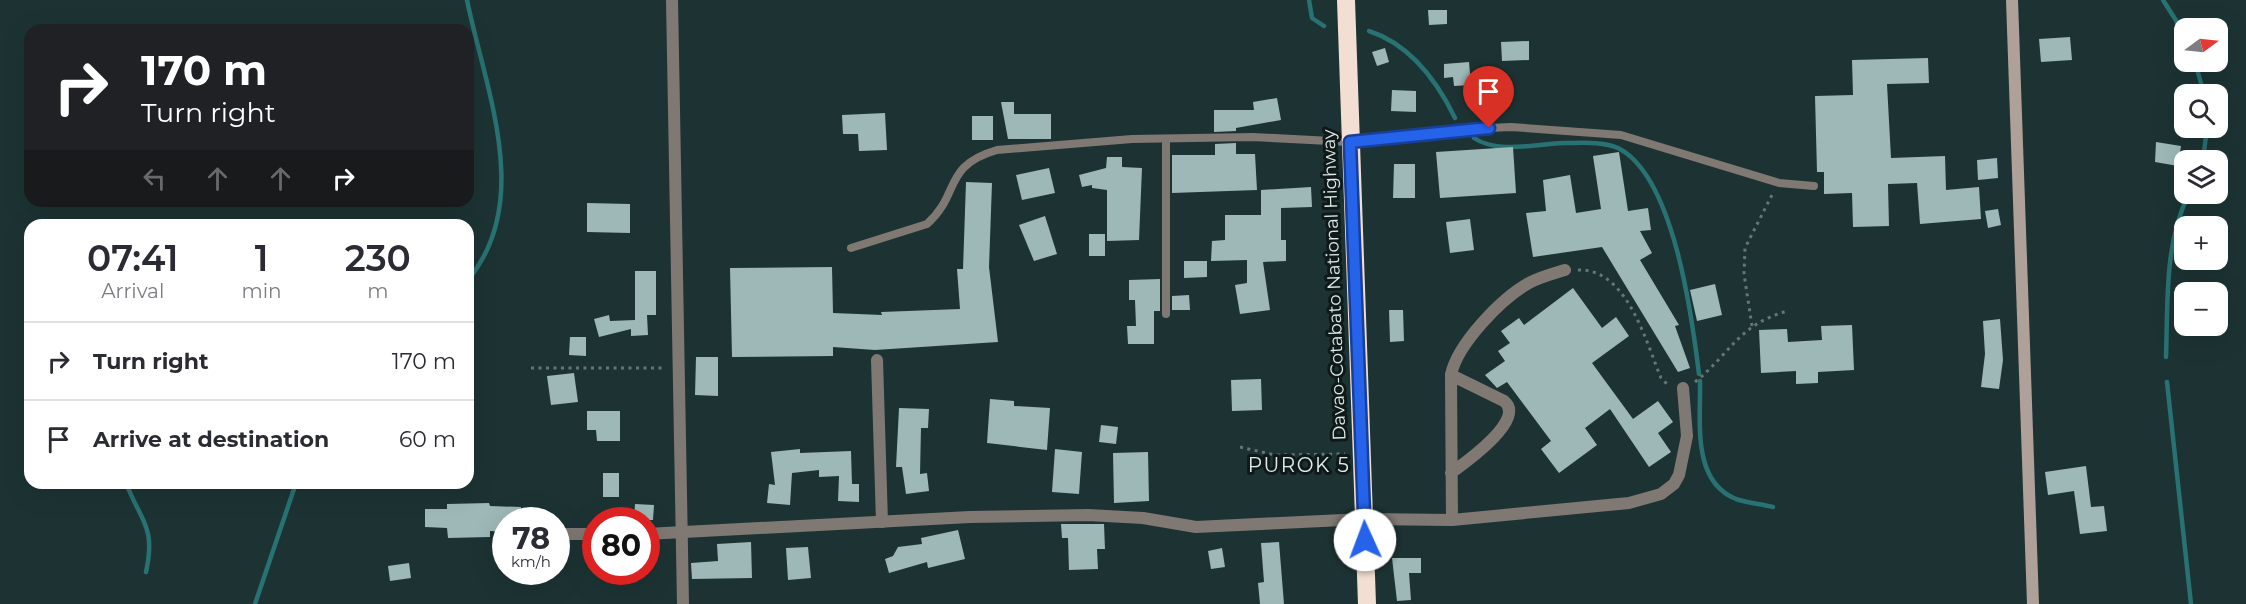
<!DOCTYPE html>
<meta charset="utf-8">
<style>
:root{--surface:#fff;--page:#f2f2f3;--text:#2b2b33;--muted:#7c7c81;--line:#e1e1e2}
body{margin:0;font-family:Montserrat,sans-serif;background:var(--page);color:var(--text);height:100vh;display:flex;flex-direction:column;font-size:22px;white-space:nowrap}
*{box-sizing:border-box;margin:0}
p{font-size:20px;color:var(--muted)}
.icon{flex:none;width:33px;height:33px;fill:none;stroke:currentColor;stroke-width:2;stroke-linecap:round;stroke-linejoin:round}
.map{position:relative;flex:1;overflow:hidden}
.drawer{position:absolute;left:24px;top:219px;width:450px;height:270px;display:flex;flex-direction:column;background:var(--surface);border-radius:18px;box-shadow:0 6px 24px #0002}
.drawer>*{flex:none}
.top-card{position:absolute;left:24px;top:24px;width:450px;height:183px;border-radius:18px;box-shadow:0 6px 24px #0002;background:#202124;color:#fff;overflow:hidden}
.needle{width:39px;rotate:75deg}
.buttons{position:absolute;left:2174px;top:18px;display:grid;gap:12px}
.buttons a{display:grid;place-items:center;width:54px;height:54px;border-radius:12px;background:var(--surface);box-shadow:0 6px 24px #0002;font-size:30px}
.speed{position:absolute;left:492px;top:507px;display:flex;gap:12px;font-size:30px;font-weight:700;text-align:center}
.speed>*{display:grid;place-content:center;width:78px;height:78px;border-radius:50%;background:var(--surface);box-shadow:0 6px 24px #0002;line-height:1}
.speed small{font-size:15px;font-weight:400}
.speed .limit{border:9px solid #d22;background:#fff;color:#111}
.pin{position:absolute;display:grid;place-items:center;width:51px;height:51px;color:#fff;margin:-62px -26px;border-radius:50% 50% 50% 0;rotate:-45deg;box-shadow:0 0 6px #0007}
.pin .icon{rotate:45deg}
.me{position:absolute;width:66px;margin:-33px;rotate:358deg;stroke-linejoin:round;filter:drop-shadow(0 0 4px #0008)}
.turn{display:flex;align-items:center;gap:21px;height:126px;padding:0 18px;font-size:27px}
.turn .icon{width:78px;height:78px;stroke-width:2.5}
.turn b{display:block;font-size:42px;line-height:51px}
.lanes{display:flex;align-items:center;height:57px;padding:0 18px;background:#0003;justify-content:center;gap:30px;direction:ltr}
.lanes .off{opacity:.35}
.eta{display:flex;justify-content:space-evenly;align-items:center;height:102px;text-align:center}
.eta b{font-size:36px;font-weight:600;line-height:42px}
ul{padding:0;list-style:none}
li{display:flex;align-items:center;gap:18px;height:78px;padding:0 18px;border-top:2px solid var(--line)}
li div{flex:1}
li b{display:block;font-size:22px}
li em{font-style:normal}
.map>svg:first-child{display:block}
</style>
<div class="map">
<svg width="2246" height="604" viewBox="0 0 2246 604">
<rect width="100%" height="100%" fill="#1d3333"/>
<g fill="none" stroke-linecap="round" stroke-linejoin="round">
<g stroke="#297273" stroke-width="4.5">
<path d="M467,0C485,89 534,200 468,280"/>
<polyline points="1309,0 1312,18 1324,26"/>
<polyline points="2163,0 2184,33"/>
<path d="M1369,31C1409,44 1437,81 1455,118"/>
<polyline points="2195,62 2204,94"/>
<path d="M1474,138C1497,154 1537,144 1564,143C1580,143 1603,141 1618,148C1674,176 1692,317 1699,374"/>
<polyline points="2203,160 2207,128"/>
<path d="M2166,357C2168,304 2164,242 2189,194"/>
<path d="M1700,381C1701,420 1691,481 1736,499C1748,503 1761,504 1773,507"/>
<polyline points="2167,382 2191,604"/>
<path d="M126,483C141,522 156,526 146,572"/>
<polyline points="255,604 296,483"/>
</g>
</g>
<g fill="#9eb7b7">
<polygon points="1428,10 1447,10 1447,24 1429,25"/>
<polygon points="2070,37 2072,60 2041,62 2039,39"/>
<polygon points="1529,41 1529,60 1502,61 1501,42"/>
<polygon points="1385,48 1389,62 1377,66 1372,52"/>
<polygon points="1928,58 1929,83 1887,84 1891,158 1945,156 1946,190 1979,187 1981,219 1920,224 1917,183 1888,184 1889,226 1853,227 1852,193 1824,194 1824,172 1817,172 1815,96 1853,95 1852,60"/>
<polygon points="1469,62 1471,85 1454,86 1453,77 1444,78 1444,64"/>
<polygon points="1392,90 1416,91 1416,112 1391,111"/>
<polygon points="1277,98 1281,120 1236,128 1236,131 1214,132 1214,110 1254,110 1253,102"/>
<polygon points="1001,102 1014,102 1014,114 1051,114 1051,139 1008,139"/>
<polygon points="885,113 887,150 859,151 858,134 843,134 842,115"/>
<rect x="972" y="116" width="21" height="24"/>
<polygon points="2156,142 2181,146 2178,166 2155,162"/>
<polygon points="1236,143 1236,154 1255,154 1257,190 1172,193 1172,155 1215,155 1215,144"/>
<polygon points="1513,147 1516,193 1440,198 1436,152"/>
<polygon points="1619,152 1628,211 1648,208 1651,230 1640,231 1652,253 1640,260 1679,325 1675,326 1690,368 1678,372 1602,247 1533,257 1526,213 1546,211 1543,180 1570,175 1576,213 1601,209 1593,156"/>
<polygon points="1107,157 1122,157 1122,167 1142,168 1139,240 1107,241 1107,190 1092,188 1092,185 1082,187 1079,175 1106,168"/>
<polygon points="1997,158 1998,178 1978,180 1977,160"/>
<polygon points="1394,164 1415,164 1415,198 1393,198"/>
<polygon points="1049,168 1055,193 1022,200 1016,175"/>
<polygon points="966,182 992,183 989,267 998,342 875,350 833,347 833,356 732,357 730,268 832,267 833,313 882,315 881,312 960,309 957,269 963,269"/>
<polygon points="1311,187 1312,207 1281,208 1281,240 1286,240 1286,261 1263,262 1270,310 1240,314 1235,285 1247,283 1247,260 1211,261 1212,241 1225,240 1225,215 1261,215 1261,190"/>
<polygon points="587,203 630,204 630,233 587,232"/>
<polygon points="1998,209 2001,225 1988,228 1985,211"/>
<polygon points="1045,216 1057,254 1034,261 1019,225"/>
<polygon points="1470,219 1474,250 1450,253 1446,222"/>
<rect x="1089" y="234" width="16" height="22"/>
<polygon points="1184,261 1207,261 1207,277 1184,278"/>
<polygon points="635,271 656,271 656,315 647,315 648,335 631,336 631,329 599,337 594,319 609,315 610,321 635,320"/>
<polygon points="1160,279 1160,311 1154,311 1154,344 1128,344 1127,326 1136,326 1135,300 1129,300 1129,280"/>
<polygon points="1715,284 1722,315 1697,321 1690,290"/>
<polygon points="1573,288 1602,328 1616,317 1629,336 1592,363 1633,419 1658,401 1673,422 1658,433 1671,452 1649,467 1610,409 1585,428 1597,445 1559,473 1541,449 1551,441 1507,382 1497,388 1485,375 1505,361 1498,351 1510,343 1501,331 1519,318 1524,325"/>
<polygon points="1189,295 1190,310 1172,310 1172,296"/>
<polygon points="1389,310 1403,310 1404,341 1390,342"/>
<polygon points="2000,319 2003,360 1999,389 1981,387 1985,354 1983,321"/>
<polygon points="1852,325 1854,370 1818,372 1818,383 1796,384 1796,371 1761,373 1759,330 1787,329 1788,342 1822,340 1821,326"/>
<polygon points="570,337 586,337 586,356 569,355"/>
<polygon points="696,357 718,357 718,396 695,395"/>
<polygon points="574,373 578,402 551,405 547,376"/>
<polygon points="1261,379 1262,410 1232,411 1231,380"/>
<polygon points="990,399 1014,401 1014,406 1050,408 1047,450 987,443"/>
<polygon points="899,408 929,409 928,428 921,428 920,474 927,473 929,491 906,494 902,467 896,467"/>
<polygon points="587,411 620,411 620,441 597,441 596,430 587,430"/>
<polygon points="1101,425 1118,427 1116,444 1099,442"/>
<polygon points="800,449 800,453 851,451 852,484 859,484 859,502 838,501 839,476 819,477 819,470 792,473 790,505 767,503 769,484 775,485 771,452"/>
<polygon points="1055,449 1082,452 1079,494 1052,492"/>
<polygon points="1148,452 1149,501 1114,503 1113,453"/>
<polygon points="2086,466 2091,507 2104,506 2107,531 2080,534 2074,491 2048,495 2045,472"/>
<rect x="603" y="473" width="16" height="24"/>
<polygon points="489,503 490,506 521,507 520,520 506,520 506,532 490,531 490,537 448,538 447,528 425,527 425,509 447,509 447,504"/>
<polygon points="635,504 654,505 653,520 634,520"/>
<polygon points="1061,524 1104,524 1105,549 1097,549 1098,569 1069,570 1068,538 1062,538"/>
<polygon points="958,530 965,559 928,568 927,562 889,573 885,559 893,556 898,547 922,544 921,538"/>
<polygon points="751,542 752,578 692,579 691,563 718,561 717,544"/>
<polygon points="1279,542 1284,604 1260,604 1258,583 1264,582 1261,543"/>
<polygon points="808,547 811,578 788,580 786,548"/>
<polygon points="1222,548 1225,567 1211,569 1208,551"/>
<polygon points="1392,558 1421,558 1421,573 1409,573 1411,600 1397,601"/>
<polygon points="409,563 411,578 390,581 388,566"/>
</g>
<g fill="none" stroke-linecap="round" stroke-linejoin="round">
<g stroke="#647676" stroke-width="3" stroke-dasharray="3 4.5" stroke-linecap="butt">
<path d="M1578,270C1627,268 1646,342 1661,378L1669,386"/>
<polyline points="1752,326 1744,274 1745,248 1774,191"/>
<polyline points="531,368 665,368"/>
<path d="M1695,382C1731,353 1738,325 1787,311"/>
<polyline points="1240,447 1275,455 1345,454"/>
</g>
<g stroke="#807873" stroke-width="8">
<polyline points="1166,139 1166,314"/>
<path d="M851,248L927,224C961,194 942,166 997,150L1132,139L1253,137L1350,142L1467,129L1511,127L1621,135L1779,183L1814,186"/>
</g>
<g stroke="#807873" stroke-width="12">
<polyline points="672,0 683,604"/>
<polyline points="877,360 882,522"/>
<path d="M1451,375C1457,344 1502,298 1529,283C1540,277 1552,274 1565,270"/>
<path d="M1451,473C1466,462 1527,419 1504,401L1451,375L1452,520"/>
<polyline points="557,534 596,534"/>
<polyline points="646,534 970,517 1088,515 1143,518 1196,527 1364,519 1452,520 1629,503 1661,494 1674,484 1679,475 1687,436 1683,388"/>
</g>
<polyline stroke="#afa19a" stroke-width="12" points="2012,0 2033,604"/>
<polyline stroke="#f3ded3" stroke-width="18" points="1346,0 1367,604"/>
</g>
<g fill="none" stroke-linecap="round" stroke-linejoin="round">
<defs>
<polyline id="route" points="1365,540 1350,142 1489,128"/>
</defs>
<use href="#route" stroke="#184099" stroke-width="15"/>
<use href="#route" stroke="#2563eb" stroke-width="10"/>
</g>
<g text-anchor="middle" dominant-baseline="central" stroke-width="6" stroke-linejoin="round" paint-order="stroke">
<g font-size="18" fill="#e0ecec" stroke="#0f1919">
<text transform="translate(1334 285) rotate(-92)">Davao-Cotabato National Highway</text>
</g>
<g font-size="20" letter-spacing="1.5" fill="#e0ecec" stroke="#0f1919">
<text x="1299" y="465">PUROK 5</text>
</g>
</g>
</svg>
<div class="buttons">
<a><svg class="needle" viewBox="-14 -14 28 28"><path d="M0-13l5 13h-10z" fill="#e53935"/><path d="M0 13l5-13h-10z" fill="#7c7c81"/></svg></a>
<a><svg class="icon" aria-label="search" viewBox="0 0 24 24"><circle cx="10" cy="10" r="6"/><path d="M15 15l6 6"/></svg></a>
<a><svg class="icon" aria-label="layers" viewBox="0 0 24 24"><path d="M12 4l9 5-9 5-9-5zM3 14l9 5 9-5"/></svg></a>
<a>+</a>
<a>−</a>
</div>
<div class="speed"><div>78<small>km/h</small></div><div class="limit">80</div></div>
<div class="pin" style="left:1489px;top:128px;background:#d93025"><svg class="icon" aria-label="arrive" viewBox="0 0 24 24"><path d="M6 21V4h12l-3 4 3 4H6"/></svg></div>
<svg class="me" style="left:1365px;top:540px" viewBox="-20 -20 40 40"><circle r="19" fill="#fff"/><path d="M0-13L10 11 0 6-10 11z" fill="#2563eb"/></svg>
<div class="top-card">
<div class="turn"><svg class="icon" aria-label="right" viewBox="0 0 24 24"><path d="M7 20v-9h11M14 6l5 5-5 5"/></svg><div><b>170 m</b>Turn right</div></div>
<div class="lanes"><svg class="icon off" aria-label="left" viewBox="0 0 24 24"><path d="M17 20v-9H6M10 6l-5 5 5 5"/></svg><svg class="icon off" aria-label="ahead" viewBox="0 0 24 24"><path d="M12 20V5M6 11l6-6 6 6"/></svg><svg class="icon off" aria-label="ahead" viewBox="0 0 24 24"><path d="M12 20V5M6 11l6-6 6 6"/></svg><svg class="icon" aria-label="right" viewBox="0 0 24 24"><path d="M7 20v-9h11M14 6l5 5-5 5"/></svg></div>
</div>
<section class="drawer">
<div class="eta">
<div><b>07:41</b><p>Arrival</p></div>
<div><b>1</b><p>min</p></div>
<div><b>230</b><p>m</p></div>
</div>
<ul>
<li><svg class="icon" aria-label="right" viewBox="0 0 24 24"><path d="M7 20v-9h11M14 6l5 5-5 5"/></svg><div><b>Turn right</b></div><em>170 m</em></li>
<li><svg class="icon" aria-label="arrive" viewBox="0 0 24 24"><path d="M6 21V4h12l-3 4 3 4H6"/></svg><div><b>Arrive at destination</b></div><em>60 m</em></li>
</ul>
</section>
</div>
